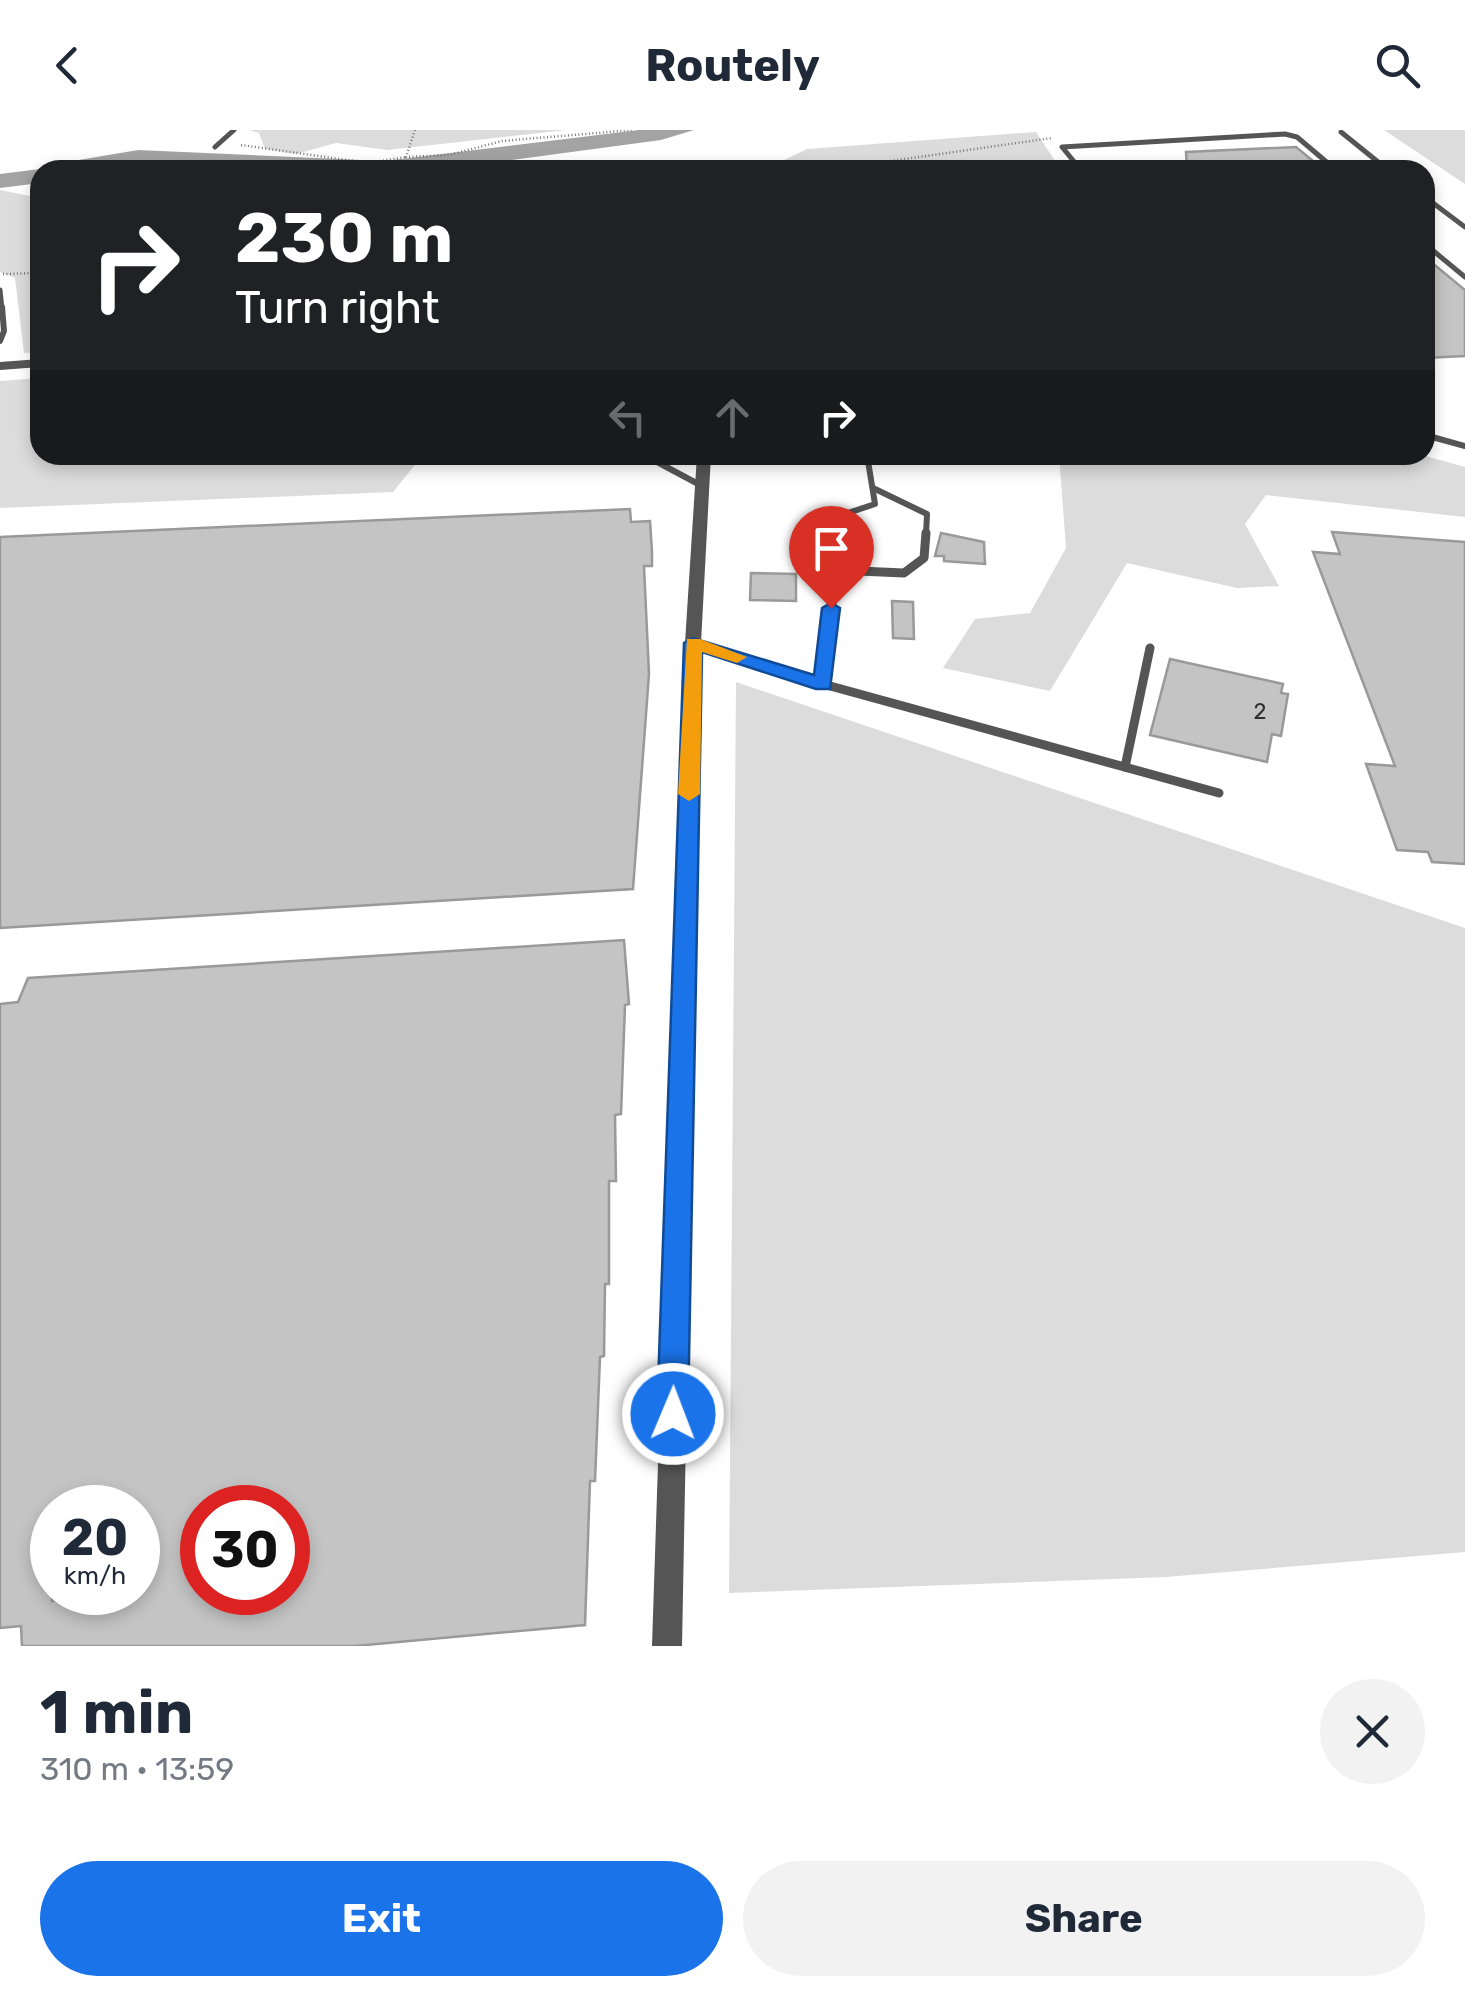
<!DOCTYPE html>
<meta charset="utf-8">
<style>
:root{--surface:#fff;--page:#f2f2f3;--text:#1f2937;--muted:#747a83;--accent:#1a73e8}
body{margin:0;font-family:Rubik,sans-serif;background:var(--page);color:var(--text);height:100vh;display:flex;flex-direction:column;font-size:38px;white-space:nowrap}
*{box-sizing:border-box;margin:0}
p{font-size:32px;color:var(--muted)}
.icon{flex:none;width:55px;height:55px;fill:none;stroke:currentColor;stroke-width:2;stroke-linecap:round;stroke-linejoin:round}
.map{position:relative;height:1516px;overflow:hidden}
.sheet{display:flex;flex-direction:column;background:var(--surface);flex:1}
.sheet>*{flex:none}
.guide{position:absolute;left:30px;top:30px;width:1405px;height:305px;border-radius:30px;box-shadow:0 5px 15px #0003;background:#202124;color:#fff;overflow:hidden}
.speed{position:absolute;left:30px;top:1355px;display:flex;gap:20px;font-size:50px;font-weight:700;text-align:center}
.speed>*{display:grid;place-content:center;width:130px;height:130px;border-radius:50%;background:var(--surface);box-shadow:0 5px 15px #0003;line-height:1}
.speed small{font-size:25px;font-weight:400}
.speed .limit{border:15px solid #d22;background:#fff;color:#111}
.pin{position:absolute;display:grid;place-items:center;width:85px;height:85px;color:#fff;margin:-102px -42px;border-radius:50% 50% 50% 0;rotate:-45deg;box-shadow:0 0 10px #0007}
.pin .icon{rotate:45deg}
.me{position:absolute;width:110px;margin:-55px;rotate:1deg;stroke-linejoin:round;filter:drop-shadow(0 0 8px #0008)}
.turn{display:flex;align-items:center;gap:35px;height:210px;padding:0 40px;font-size:45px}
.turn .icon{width:130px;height:130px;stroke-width:2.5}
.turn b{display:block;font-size:70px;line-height:85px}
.lanes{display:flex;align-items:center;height:95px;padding:0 40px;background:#0003;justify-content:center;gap:50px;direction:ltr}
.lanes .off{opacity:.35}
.round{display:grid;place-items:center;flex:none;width:105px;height:105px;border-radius:52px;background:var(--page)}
.overview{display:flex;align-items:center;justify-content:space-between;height:170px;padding:0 40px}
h1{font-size:60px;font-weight:700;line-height:75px}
.button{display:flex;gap:20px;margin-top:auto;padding:20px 40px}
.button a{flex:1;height:115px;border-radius:60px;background:var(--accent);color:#fff;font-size:40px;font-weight:700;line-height:115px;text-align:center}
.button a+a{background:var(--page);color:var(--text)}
header{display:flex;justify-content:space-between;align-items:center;height:130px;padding:0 40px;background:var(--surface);font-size:45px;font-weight:700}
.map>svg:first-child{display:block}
</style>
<header><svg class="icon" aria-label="back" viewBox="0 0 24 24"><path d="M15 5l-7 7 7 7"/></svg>Routely<svg class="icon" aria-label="search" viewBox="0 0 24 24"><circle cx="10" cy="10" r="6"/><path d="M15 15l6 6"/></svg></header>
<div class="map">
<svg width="1465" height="1516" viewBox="0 0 1465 1516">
<rect width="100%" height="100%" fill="#fff"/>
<g fill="#dcdcdc">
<polygon points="249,0 566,0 387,20 336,13 296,24 265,19 259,3"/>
<polygon points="1384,0 1465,0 1465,54"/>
<polygon points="1036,2 1061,40 763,40 807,19"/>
<polygon points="0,60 40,68 40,222 24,223 15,148 0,142"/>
<polygon points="40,248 40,325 423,325 393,362 0,378 0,251"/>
<polygon points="1059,325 1422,325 1465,337 1465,387 1266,365 1245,394 1279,456 1237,458 1127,433 1050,561 943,538 975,489 1030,483 1066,418"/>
<polygon points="736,552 1465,798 1465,1422 1166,1447 729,1463"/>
</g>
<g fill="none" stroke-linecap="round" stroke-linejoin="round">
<g fill="#a3a3a3" fill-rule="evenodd">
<polygon points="639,0 694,0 661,10 436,40 288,40 176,33 49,40 61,33 138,20 384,31"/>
<polygon points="40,39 44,40 40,40 40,53 0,58 0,44"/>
</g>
</g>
<g fill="#c4c4c4" stroke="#999" stroke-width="2.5" fill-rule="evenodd">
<polygon points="1296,17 1324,40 1187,40 1186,22"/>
<polygon points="1425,127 1465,160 1465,226 1425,228"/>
<polygon points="630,379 631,392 650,391 652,422 652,436 644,436 649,544 633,759 0,798 0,407"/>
<polygon points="1332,402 1465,412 1465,734 1432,732 1428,722 1397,720 1366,634 1395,636 1313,422 1340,424"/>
<polygon points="941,403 984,412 985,434 944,431 944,426 935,426"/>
<polygon points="751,443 796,444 796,471 750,470"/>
<polygon points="892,471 913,472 914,509 893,508"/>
<polygon points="1170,529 1283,554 1281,563 1288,564 1281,606 1272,604 1267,632 1150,605"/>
<path d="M624,810L629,874L625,875L621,984L615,985L616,1051H609V1154H605L604,1226L600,1227L595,1351H590L585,1495L355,1516H22L21,1496L0,1498V874L18,872L28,848ZM52,1378H138V1463L52,1471ZM202,1378H288V1462H202Z"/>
</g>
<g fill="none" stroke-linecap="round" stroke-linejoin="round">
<g stroke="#777" stroke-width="2.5" stroke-dasharray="1 2.5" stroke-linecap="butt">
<polyline points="415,0 406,27 449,25 502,11 632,0"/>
<polyline points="241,15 368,33 406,27"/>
<polyline points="828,40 1052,8"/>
<polyline points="3,144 40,143"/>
</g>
<g stroke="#555" stroke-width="5">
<polyline points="1341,2 1388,40"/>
<polyline points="215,17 234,0"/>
<polyline points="1081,40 1062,17 1285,4 1297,7 1336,40"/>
<polyline points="1425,67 1465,97"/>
<polyline points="1425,114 1465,147"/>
<polyline points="0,160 2,179"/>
</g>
<g stroke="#555" stroke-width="6">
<polyline points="0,211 4,201 2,177"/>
<polyline points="1425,305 1465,316"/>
<polyline points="644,325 702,356"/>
<polyline points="873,358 927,384 926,405"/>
<polyline points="840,405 842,385 875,374 867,325"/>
</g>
<g stroke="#555" stroke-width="9">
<polyline points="836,440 904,443 924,428 926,403"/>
<polyline points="693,513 823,554 1219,663"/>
<polyline points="823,554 840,403"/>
<polyline points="1125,637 1150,518"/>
</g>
<g fill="#555" fill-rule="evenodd">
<polygon points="40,229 40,237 0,240 0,232"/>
<polygon points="697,325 711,325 701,513 682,1516 652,1516 685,513"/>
</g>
</g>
<polygon fill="#1a73e8" stroke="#114b97" stroke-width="2.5" points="831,473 840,478 830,559 816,559 702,522 688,1284 684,1296 673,1300 662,1296 657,1284 684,513 693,508 814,545 822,478"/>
<polygon fill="#f59e0b" points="687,509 700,509 747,527 737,533 702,522 700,664 689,671 678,664"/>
<g text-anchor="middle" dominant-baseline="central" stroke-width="8" stroke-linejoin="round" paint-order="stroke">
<g font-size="22" fill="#313131">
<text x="1260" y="581">2</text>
</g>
</g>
</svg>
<div class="speed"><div>20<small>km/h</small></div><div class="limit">30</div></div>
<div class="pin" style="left:831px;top:478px;background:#d93025"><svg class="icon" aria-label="arrive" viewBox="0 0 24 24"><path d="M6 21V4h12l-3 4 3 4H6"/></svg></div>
<svg class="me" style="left:673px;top:1284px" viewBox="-20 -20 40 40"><circle r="17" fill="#1a73e8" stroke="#fff" stroke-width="3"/><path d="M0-11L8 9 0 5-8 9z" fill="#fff"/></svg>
<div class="guide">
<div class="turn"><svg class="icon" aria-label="right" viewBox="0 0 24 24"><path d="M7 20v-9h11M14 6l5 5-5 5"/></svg><div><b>230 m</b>Turn right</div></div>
<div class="lanes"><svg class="icon off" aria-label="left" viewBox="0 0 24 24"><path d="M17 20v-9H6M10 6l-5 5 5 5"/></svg><svg class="icon off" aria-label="ahead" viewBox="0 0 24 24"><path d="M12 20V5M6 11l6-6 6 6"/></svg><svg class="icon" aria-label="right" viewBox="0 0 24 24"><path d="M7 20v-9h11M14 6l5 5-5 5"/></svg></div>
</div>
</div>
<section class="sheet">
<div class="overview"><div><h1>1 min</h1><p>310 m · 13:59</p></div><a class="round"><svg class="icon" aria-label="close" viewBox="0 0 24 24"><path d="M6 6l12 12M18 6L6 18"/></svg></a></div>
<div class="button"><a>Exit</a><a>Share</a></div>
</section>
